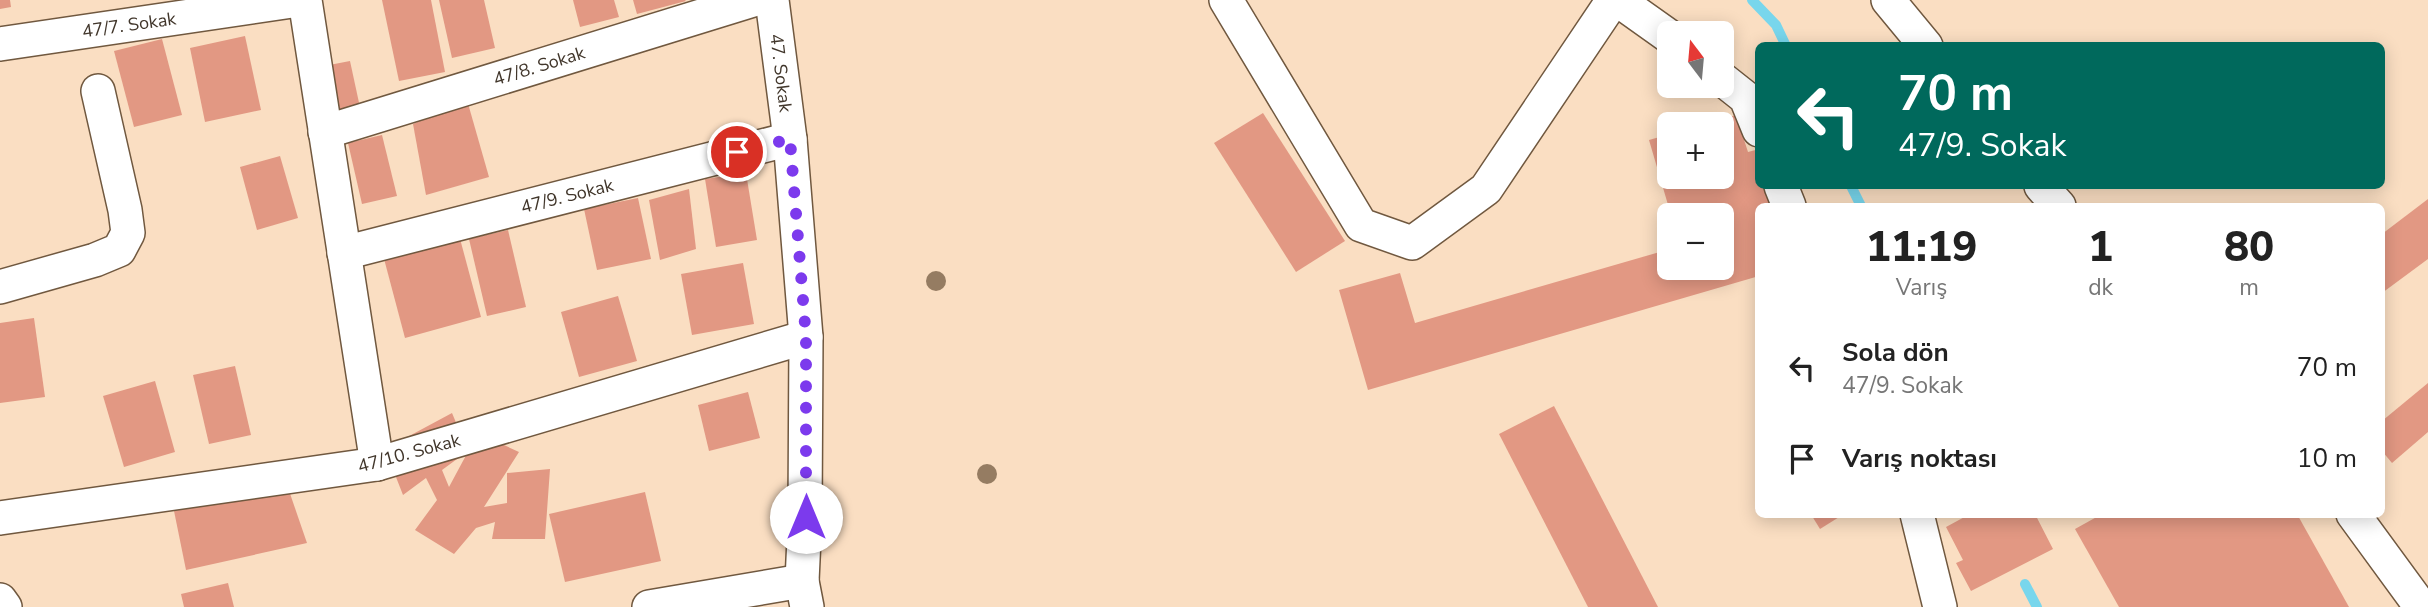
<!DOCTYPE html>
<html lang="tr">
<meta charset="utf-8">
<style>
:root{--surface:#fff;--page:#f2f2f2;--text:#222;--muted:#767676}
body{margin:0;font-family:"Nunito Sans",sans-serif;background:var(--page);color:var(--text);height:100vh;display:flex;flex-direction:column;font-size:26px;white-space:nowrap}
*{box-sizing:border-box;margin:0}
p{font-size:23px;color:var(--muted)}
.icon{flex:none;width:38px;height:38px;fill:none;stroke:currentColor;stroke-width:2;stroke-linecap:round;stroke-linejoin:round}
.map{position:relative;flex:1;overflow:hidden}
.panel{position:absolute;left:1755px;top:203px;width:630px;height:315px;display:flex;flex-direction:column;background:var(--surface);border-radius:10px;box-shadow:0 4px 18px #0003}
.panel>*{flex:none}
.guide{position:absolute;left:1755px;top:42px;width:630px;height:147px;border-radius:10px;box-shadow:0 4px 18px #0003;background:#00695c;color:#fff;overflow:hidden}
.needle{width:46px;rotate:344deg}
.tools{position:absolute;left:1657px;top:21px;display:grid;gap:14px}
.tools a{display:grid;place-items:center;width:77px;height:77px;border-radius:10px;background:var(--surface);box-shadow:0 4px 18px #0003;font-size:35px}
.pin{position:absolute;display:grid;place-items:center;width:60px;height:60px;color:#fff;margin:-30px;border:4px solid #fff;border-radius:50%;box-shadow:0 2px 7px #0007}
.me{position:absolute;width:77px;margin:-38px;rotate:0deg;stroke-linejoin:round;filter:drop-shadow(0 0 5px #0008)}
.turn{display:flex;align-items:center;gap:24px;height:147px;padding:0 28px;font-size:32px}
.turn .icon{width:91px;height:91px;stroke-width:2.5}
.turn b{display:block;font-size:49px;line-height:60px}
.eta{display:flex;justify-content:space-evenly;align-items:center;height:119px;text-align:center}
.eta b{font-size:42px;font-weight:800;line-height:49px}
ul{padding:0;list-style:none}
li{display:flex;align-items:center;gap:21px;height:91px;padding:0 28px}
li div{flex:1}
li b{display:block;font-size:26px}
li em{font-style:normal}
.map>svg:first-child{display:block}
</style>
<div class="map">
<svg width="2428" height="607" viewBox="0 0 2428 607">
<rect width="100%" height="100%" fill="#fadec2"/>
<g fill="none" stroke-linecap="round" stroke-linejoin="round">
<g stroke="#78d6ec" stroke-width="10">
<polyline points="1752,0 1776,25 1786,46"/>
<polyline points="1851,186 1861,206"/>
<polyline points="2025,584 2037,607"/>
</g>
</g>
<g fill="#e29883">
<polygon points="0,0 10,0 11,7 0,9"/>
<polygon points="382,0 431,0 445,72 399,81"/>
<polygon points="439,0 484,0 495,48 452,58"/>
<polygon points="573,0 614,0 619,17 580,27"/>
<polygon points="633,0 685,0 686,1 637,14"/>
<polygon points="245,36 261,110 205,122 190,48"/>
<polygon points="162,39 182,115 134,127 114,51"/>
<polygon points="350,61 361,112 335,118 324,66"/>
<polygon points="467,100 489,177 426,195 413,124"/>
<polygon points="1263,113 1345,241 1296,272 1214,143"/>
<polygon points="1736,115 1748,152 1759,149 1759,186 1771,186 1777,206 1759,206 1759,276 1368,390 1339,290 1400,273 1415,323 1670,249 1670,268 1722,268 1722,215 1671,215 1649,140 1670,134 1670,177 1722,177 1722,124 1707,124"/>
<polygon points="382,135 397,196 362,204 348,143"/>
<polygon points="280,156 298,218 257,230 240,167"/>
<polygon points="746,173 757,240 716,247 705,179"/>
<polygon points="689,189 696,249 660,260 649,200"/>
<polygon points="638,198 651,259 597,270 584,209"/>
<polygon points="2428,199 2428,259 2382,293 2382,234"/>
<polygon points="508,230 526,307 487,316 469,239"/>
<polygon points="459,235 481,317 405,338 383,255"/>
<polygon points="743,263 754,324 692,335 681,274"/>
<polygon points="618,296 637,361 579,377 561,312"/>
<polygon points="34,318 45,397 0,403 0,323"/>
<polygon points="235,366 251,435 209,444 193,375"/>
<polygon points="155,381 175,452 124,467 103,396"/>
<polygon points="2428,383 2428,432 2392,463 2382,451 2382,421"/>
<polygon points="748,392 760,438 709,451 698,405"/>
<polygon points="1554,406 1658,607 1588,607 1499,434"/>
<polygon points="452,413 468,451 442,470 449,487 478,433 519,452 484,507 507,503 507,473 550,469 545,539 492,539 495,522 476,528 454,554 415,530 437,500 426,478 403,495 385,449"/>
<polygon points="286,482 307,543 186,570 173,506"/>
<polygon points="645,492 661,561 565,582 549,514"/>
<polygon points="1815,514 1844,514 1820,529 1812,516"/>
<polygon points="1970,514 2035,514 2053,549 1971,591 1956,563 1963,560 1946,527"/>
<polygon points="2102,514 2297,514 2349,607 2119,607 2075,529"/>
<polygon points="228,583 234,607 184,607 181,594"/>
</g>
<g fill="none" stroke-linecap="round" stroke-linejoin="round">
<defs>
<g id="minor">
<polyline points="305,0 377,464"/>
<polyline points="772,0 790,139 806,337 805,517 802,581 807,607"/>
<polyline points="1226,0 1361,225 1412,243 1486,189 1613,0"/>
<polyline points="1618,0 1670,37"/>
<polyline points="1888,0 1926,46"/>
<polyline points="0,44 299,0"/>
<polyline points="1722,79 1746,98 1759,130"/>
<polyline points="325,132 753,0"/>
<polyline points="1781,186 1789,206"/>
<polyline points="2041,186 2059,206"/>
<polyline points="344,253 790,139"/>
<polyline points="0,287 95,260 119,250 128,233 125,210 98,91"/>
<polyline points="1917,514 1940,607"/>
<polyline points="2353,514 2421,607"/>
<polyline points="0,518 377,464 806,337"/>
<polyline points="0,600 5,607"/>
<polyline points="649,607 802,581"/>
</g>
</defs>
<use href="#minor" stroke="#70583f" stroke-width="36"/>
<use href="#minor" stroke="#fff" stroke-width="33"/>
</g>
<g fill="#957c62">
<circle cx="936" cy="281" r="10"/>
<circle cx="987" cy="474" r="10"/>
</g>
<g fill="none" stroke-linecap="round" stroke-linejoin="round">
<polyline stroke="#7c3aed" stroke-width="12" stroke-dasharray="0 21.6" points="737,152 790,139 806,337 806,517"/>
</g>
<g text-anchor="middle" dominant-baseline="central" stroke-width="6" stroke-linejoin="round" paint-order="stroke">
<g font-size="18" fill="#41362b" stroke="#fff">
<text transform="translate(129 25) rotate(-8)">47/7. Sokak</text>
<text transform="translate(539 66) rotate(-17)">47/8. Sokak</text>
<text transform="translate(781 73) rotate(83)">47. Sokak</text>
<text transform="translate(567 196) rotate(-14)">47/9. Sokak</text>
<text transform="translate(409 453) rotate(-15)">47/10. Sokak</text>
</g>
</g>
</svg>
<div class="tools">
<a><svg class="needle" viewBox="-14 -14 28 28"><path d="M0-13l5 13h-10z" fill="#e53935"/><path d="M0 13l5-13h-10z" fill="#767676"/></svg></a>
<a>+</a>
<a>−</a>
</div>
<div class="pin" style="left:737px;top:152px;background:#d93025"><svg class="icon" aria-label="arrive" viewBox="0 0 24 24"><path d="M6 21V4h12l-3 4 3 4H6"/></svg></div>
<svg class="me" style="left:806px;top:517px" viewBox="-20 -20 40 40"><circle r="19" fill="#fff"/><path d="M0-13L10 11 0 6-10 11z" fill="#7c3aed"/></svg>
<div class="guide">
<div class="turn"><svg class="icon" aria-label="left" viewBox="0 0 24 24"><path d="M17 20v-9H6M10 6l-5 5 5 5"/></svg><div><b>70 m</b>47/9. Sokak</div></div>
</div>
<section class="panel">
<div class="eta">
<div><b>11:19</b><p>Varış</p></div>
<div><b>1</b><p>dk</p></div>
<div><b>80</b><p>m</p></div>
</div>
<ul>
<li><svg class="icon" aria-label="left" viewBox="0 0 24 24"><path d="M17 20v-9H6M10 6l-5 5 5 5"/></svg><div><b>Sola dön</b><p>47/9. Sokak</p></div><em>70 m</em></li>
<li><svg class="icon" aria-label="arrive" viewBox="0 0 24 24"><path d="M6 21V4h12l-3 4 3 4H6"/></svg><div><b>Varış noktası</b></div><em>10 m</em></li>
</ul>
</section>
</div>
